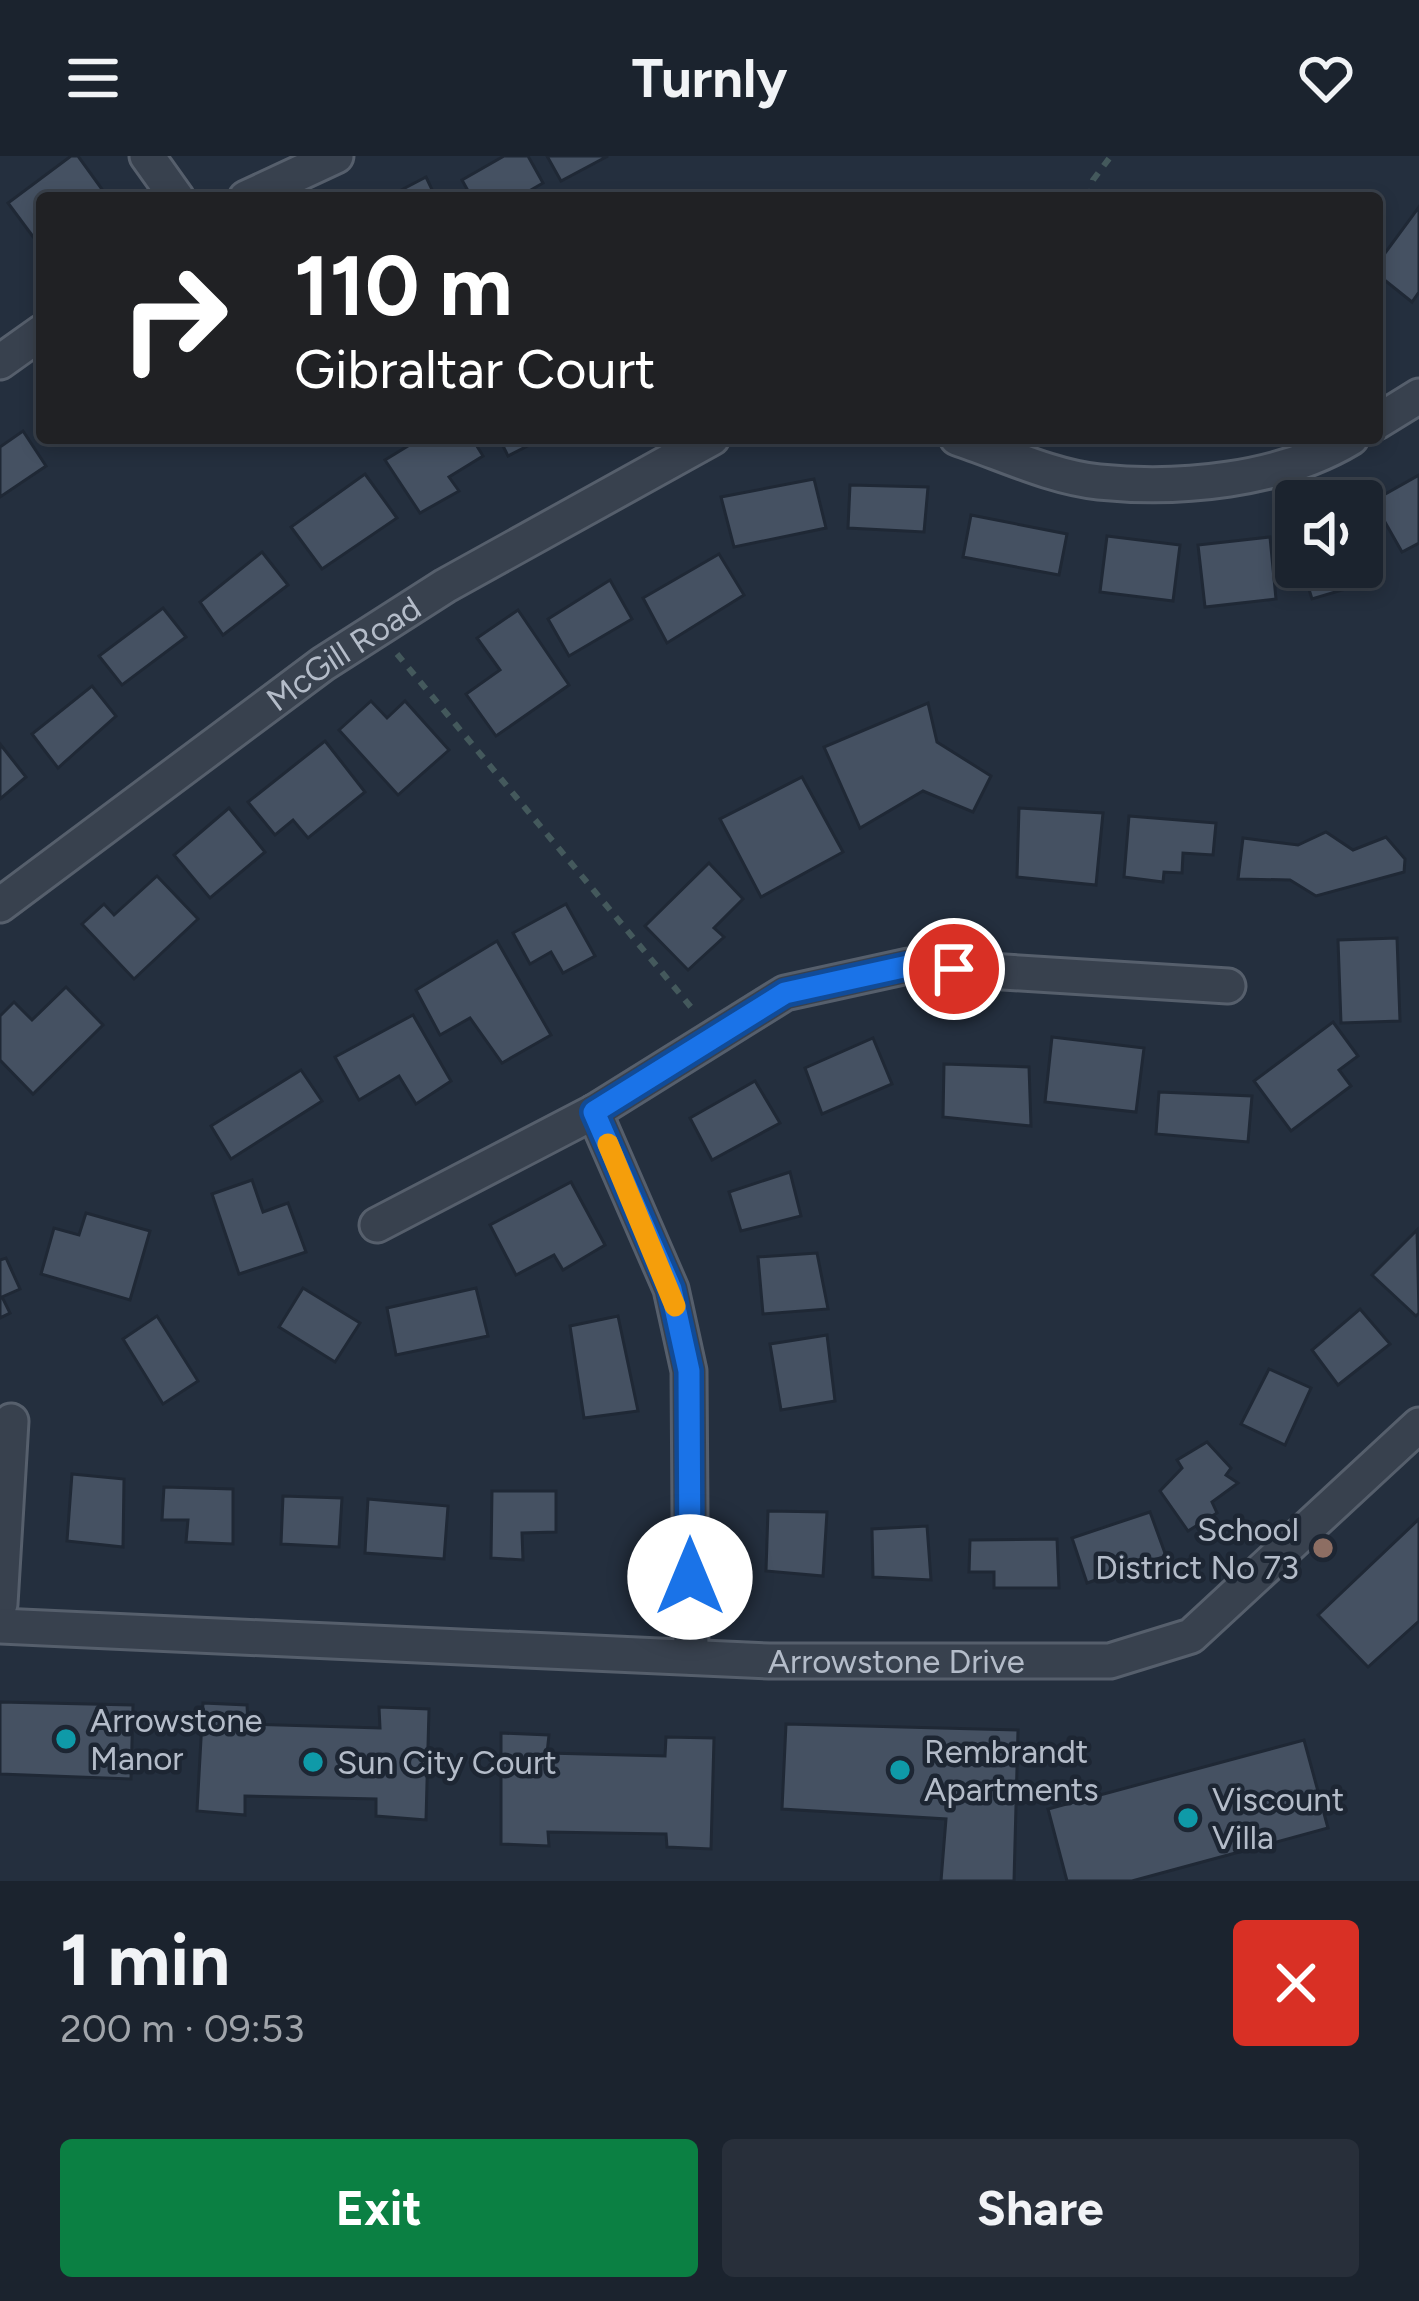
<!DOCTYPE html>
<meta charset="utf-8">
<style>
:root{--surface:#1b232e;--page:#282f3a;--text:#f1f3f6;--muted:#a0a4aa;--line:#39404a;--accent:#0b8043}
body{margin:0;font-family:Figtree,sans-serif;background:var(--page);color:var(--text);height:100vh;display:flex;flex-direction:column;font-size:45px;white-space:nowrap}
*{box-sizing:border-box;margin:0}
p{font-size:39px;color:var(--muted)}
.icon{flex:none;width:66px;height:66px;fill:none;stroke:currentColor;stroke-width:2;stroke-linecap:round;stroke-linejoin:round}
.map{position:relative;height:1725px;overflow:hidden}
.drawer{display:flex;flex-direction:column;background:var(--surface);flex:1}
.drawer>*{flex:none}
.top-card{position:absolute;left:36px;top:36px;width:1347px;height:252px;border-radius:12px;box-shadow:0 6px 18px #0003,0 0 0 3px var(--line);background:#202124;color:#fff;overflow:hidden}
.buttons{position:absolute;left:1275px;top:324px;display:grid;gap:24px}
.buttons a{display:grid;place-items:center;width:108px;height:108px;border-radius:12px;background:var(--surface);box-shadow:0 6px 18px #0003,0 0 0 3px var(--line);font-size:60px}
.pin{position:absolute;display:grid;place-items:center;width:102px;height:102px;color:#fff;margin:-51px;border:6px solid #fff;border-radius:50%;box-shadow:0 3px 12px #0007}
.me{position:absolute;width:132px;margin:-66px;rotate:0deg;stroke-linejoin:round;filter:drop-shadow(0 0 9px #0008)}
.turn{display:flex;align-items:center;gap:42px;height:252px;padding:0 60px;font-size:54px}
.turn .icon{width:156px;height:156px;stroke-width:2.5}
.turn b{display:block;font-size:84px;line-height:102px}
.round{display:grid;place-items:center;flex:none;width:126px;height:126px;border-radius:12px;background:var(--page)}
.headline{display:flex;align-items:center;justify-content:space-between;height:204px;padding:0 60px}
h1{font-size:72px;font-weight:700;line-height:90px}
.cta{display:flex;gap:24px;margin-top:auto;padding:24px 60px}
.cta a{flex:1;height:138px;border-radius:12px;background:var(--accent);color:#fff;font-size:48px;font-weight:700;line-height:138px;text-align:center}
.cta a+a{background:var(--page);color:var(--text)}
header{display:flex;justify-content:space-between;align-items:center;height:156px;padding:0 60px;background:var(--surface);font-size:54px;font-weight:700}
.map>svg:first-child{display:block}
</style>
<header><svg class="icon" aria-label="menu" viewBox="0 0 24 24"><path d="M4 6h16M4 12h16M4 18h16"/></svg>Turnly<svg class="icon" aria-label="heart" viewBox="0 0 24 24"><path d="M12 20l-8-8c-3-5 5-10 8-4 3-6 11-1 8 4z"/></svg></header>
<div class="map">
<svg width="1419" height="1725" viewBox="0 0 1419 1725">
<rect width="100%" height="100%" fill="#242f3e"/>
<g fill="#455162" stroke="#1f2835" stroke-width="3">
<polygon points="71,0 78,0 104,36 96,42 42,42 42,82 37,86 8,47"/>
<polygon points="504,0 528,0 543,27 517,42 472,42 462,24"/>
<polygon points="547,0 608,0 561,25"/>
<polygon points="426,21 436,42 386,42"/>
<polygon points="1419,51 1419,136 1412,146 1377,118 1377,108"/>
<polygon points="23,275 46,310 0,341 0,291"/>
<polygon points="421,282 472,282 483,300 449,321 459,335 420,357 385,304"/>
<polygon points="499,282 543,282 508,300"/>
<polygon points="365,318 397,362 322,413 291,371"/>
<polygon points="1419,319 1419,387 1402,396 1373,345"/>
<polygon points="814,323 826,372 734,391 721,341"/>
<polygon points="850,329 928,331 924,376 848,372"/>
<polygon points="971,359 1067,378 1059,419 963,401"/>
<polygon points="1362,366 1379,423 1312,443 1302,411 1362,411"/>
<polygon points="1107,380 1180,389 1173,445 1100,436"/>
<polygon points="1270,381 1276,443 1205,451 1198,389"/>
<polygon points="262,396 288,429 223,479 200,446"/>
<polygon points="719,398 744,439 667,487 643,442"/>
<polygon points="610,424 632,463 569,500 548,463"/>
<polygon points="163,452 186,481 122,529 99,500"/>
<polygon points="518,454 569,529 496,580 466,538 500,514 477,482"/>
<polygon points="92,530 116,560 58,612 32,578"/>
<polygon points="371,545 387,562 405,545 449,594 398,639 339,574"/>
<polygon points="928,547 937,586 991,620 973,656 923,635 860,672 824,591"/>
<polygon points="325,585 365,636 308,682 293,664 275,679 248,646"/>
<polygon points="0,588 26,621 0,643"/>
<polygon points="802,621 843,696 761,741 720,663"/>
<polygon points="229,652 265,696 210,742 174,699"/>
<polygon points="1019,652 1103,657 1096,729 1017,721"/>
<polygon points="1129,660 1216,667 1213,699 1183,697 1182,717 1164,716 1163,726 1124,721"/>
<polygon points="1326,676 1353,694 1386,681 1405,703 1404,716 1316,740 1290,724 1238,723 1243,682 1298,689"/>
<polygon points="709,707 743,743 714,772 724,781 688,814 645,770"/>
<polygon points="157,720 198,763 134,823 82,768 104,748 114,759"/>
<polygon points="566,748 595,800 563,817 551,796 530,808 513,777"/>
<polygon points="1397,782 1400,865 1341,867 1338,784"/>
<polygon points="497,785 551,879 502,907 470,862 440,879 416,834"/>
<polygon points="66,831 103,869 33,938 0,904 0,860 14,846 32,864"/>
<polygon points="413,859 451,925 416,948 399,920 359,944 335,901"/>
<polygon points="1333,866 1358,900 1339,914 1351,930 1291,975 1254,925"/>
<polygon points="1052,881 1144,892 1136,956 1045,946"/>
<polygon points="873,882 892,928 822,958 805,912"/>
<polygon points="944,908 1029,911 1031,970 943,961"/>
<polygon points="301,914 322,945 231,1003 211,970"/>
<polygon points="755,925 780,967 712,1004 690,962"/>
<polygon points="1159,936 1252,940 1248,986 1156,978"/>
<polygon points="790,1016 801,1060 741,1075 729,1036"/>
<polygon points="252,1024 263,1056 288,1047 306,1096 239,1118 212,1038"/>
<polygon points="571,1026 605,1089 563,1114 554,1099 516,1119 490,1069"/>
<polygon points="86,1057 150,1075 130,1144 41,1118 54,1072 79,1079"/>
<polygon points="1417,1074 1419,1157 1416,1160 1372,1119"/>
<polygon points="817,1097 828,1153 763,1158 758,1101"/>
<polygon points="6,1102 20,1133 2,1141 10,1157 0,1162 0,1104"/>
<polygon points="303,1132 360,1167 335,1206 279,1171"/>
<polygon points="476,1132 488,1180 396,1199 387,1152"/>
<polygon points="1360,1153 1390,1188 1338,1229 1312,1194"/>
<polygon points="157,1160 198,1225 163,1248 123,1183"/>
<polygon points="618,1160 638,1255 584,1262 570,1170"/>
<polygon points="827,1179 835,1245 781,1254 770,1188"/>
<polygon points="1269,1213 1311,1232 1285,1289 1241,1268"/>
<polygon points="1207,1286 1231,1312 1226,1319 1238,1327 1212,1346 1217,1357 1188,1375 1160,1335 1182,1312 1177,1304"/>
<polygon points="72,1318 124,1323 123,1391 67,1385"/>
<polygon points="164,1331 233,1333 233,1388 186,1386 188,1364 162,1364"/>
<polygon points="492,1335 556,1335 556,1376 522,1377 523,1404 491,1402"/>
<polygon points="283,1340 342,1342 339,1391 281,1388"/>
<polygon points="368,1343 448,1350 444,1403 365,1397"/>
<polygon points="768,1355 827,1356 823,1420 766,1415"/>
<polygon points="1150,1356 1166,1400 1087,1427 1072,1382"/>
<polygon points="1419,1363 1419,1465 1368,1511 1318,1459"/>
<polygon points="927,1370 931,1424 873,1421 872,1373"/>
<polygon points="1057,1383 1059,1432 994,1432 994,1416 969,1416 970,1384"/>
<polygon points="0,1546 133,1549 131,1623 0,1618"/>
<polygon points="203,1547 247,1549 248,1568 380,1572 379,1551 429,1553 426,1664 376,1660 376,1643 245,1640 245,1659 197,1655"/>
<polygon points="786,1568 1018,1574 1014,1725 941,1725 946,1663 782,1653"/>
<polygon points="501,1577 549,1579 547,1597 665,1600 666,1581 714,1582 711,1693 667,1691 666,1678 548,1676 549,1690 501,1688"/>
<polygon points="1304,1584 1328,1672 1132,1725 1067,1725 1048,1653"/>
</g>
<g fill="none" stroke-linecap="round" stroke-linejoin="round">
<defs>
<g id="street">
<polyline points="147,0 177,42"/>
<polyline points="246,42 336,0"/>
<polyline points="0,206 42,176"/>
<polyline points="1377,266 1419,240"/>
<path d="M957,282C1002,297 1051,321 1099,326C1179,334 1280,325 1351,282"/>
<path id="s1" d="M0,749L323,508L445,430L712,282"/>
<polyline points="594,956 671,1133 689,1215 691,1501"/>
<polyline points="377,1069 594,956 785,837 908,810 1228,830"/>
<polyline points="0,1448 11,1265"/>
<path id="s2" d="M0,1470L769,1505H1110L1191,1480L1419,1269"/>
</g>
</defs>
<use href="#street" stroke="#565f6c" stroke-width="39"/>
<g stroke="#44595c" stroke-width="6" stroke-dasharray="9 9" stroke-linecap="butt">
<polyline points="1090,42 1093,24 1111,0"/>
<polyline points="397,498 695,856"/>
</g>
<use href="#street" stroke="#38414e" stroke-width="33"/>
</g>
<g fill="none" stroke-linecap="round" stroke-linejoin="round">
<defs>
<polyline id="route" points="690,1421 689,1215 671,1133 594,956 785,837 908,810 954,813"/>
</defs>
<use href="#route" stroke="#114b97" stroke-width="30"/>
<use href="#route" stroke="#1a73e8" stroke-width="21"/>
<polyline stroke="#f59e0b" stroke-width="21" points="608,988 675,1150"/>
</g>
<circle fill="#8d6e63" stroke="#1d2633" stroke-width="4.5" cx="1323" cy="1392" r="12"/>
<g fill="#0f9aa8" stroke="#1d2633" stroke-width="4.5">
<circle cx="66" cy="1583" r="12"/>
<circle cx="313" cy="1606" r="12"/>
<circle cx="900" cy="1614" r="12"/>
<circle cx="1188" cy="1662" r="12"/>
</g>
<g text-anchor="middle" dominant-baseline="central" stroke-width="9" stroke-linejoin="round" paint-order="stroke">
<g font-size="33" fill="#b4bcc9" stroke="#1d2633">
<text stroke="none"><textPath href="#s1" startOffset="426">McGill Road</textPath></text>
<text stroke="none"><textPath href="#s2" startOffset="897">Arrowstone Drive</textPath></text>
</g>
<g font-size="33" fill="#b4bcc9" stroke="#1d2633" text-anchor="start">
<text x="1299" y="1373" text-anchor="end">School<tspan x="1299" dy="38">District No 73</tspan></text>
<text x="90" y="1564">Arrowstone<tspan x="90" dy="38">Manor</tspan></text>
<text x="924" y="1595">Rembrandt<tspan x="924" dy="38">Apartments</tspan></text>
<text x="337" y="1606">Sun City Court</text>
<text x="1212" y="1643">Viscount<tspan x="1212" dy="38">Villa</tspan></text>
</g>
</g>
</svg>
<div class="buttons">
<a><svg class="icon" aria-label="sound" viewBox="0 0 24 24"><path d="M4 9h4l5-4v14l-5-4H4zM17 9q2 3 0 6"/></svg></a>
</div>
<div class="pin" style="left:954px;top:813px;background:#d93025"><svg class="icon" aria-label="arrive" viewBox="0 0 24 24"><path d="M6 21V4h12l-3 4 3 4H6"/></svg></div>
<svg class="me" style="left:690px;top:1421px" viewBox="-20 -20 40 40"><circle r="19" fill="#fff"/><path d="M0-13L10 11 0 6-10 11z" fill="#1a73e8"/></svg>
<div class="top-card">
<div class="turn"><svg class="icon" aria-label="right" viewBox="0 0 24 24"><path d="M7 20v-9h11M14 6l5 5-5 5"/></svg><div><b>110 m</b>Gibraltar Court</div></div>
</div>
</div>
<section class="drawer">
<div class="headline"><div><h1>1 min</h1><p>200 m · 09:53</p></div><a class="round" style="background:#d93025;color:#fff"><svg class="icon" aria-label="close" viewBox="0 0 24 24"><path d="M6 6l12 12M18 6L6 18"/></svg></a></div>
<div class="cta"><a>Exit</a><a>Share</a></div>
</section>
